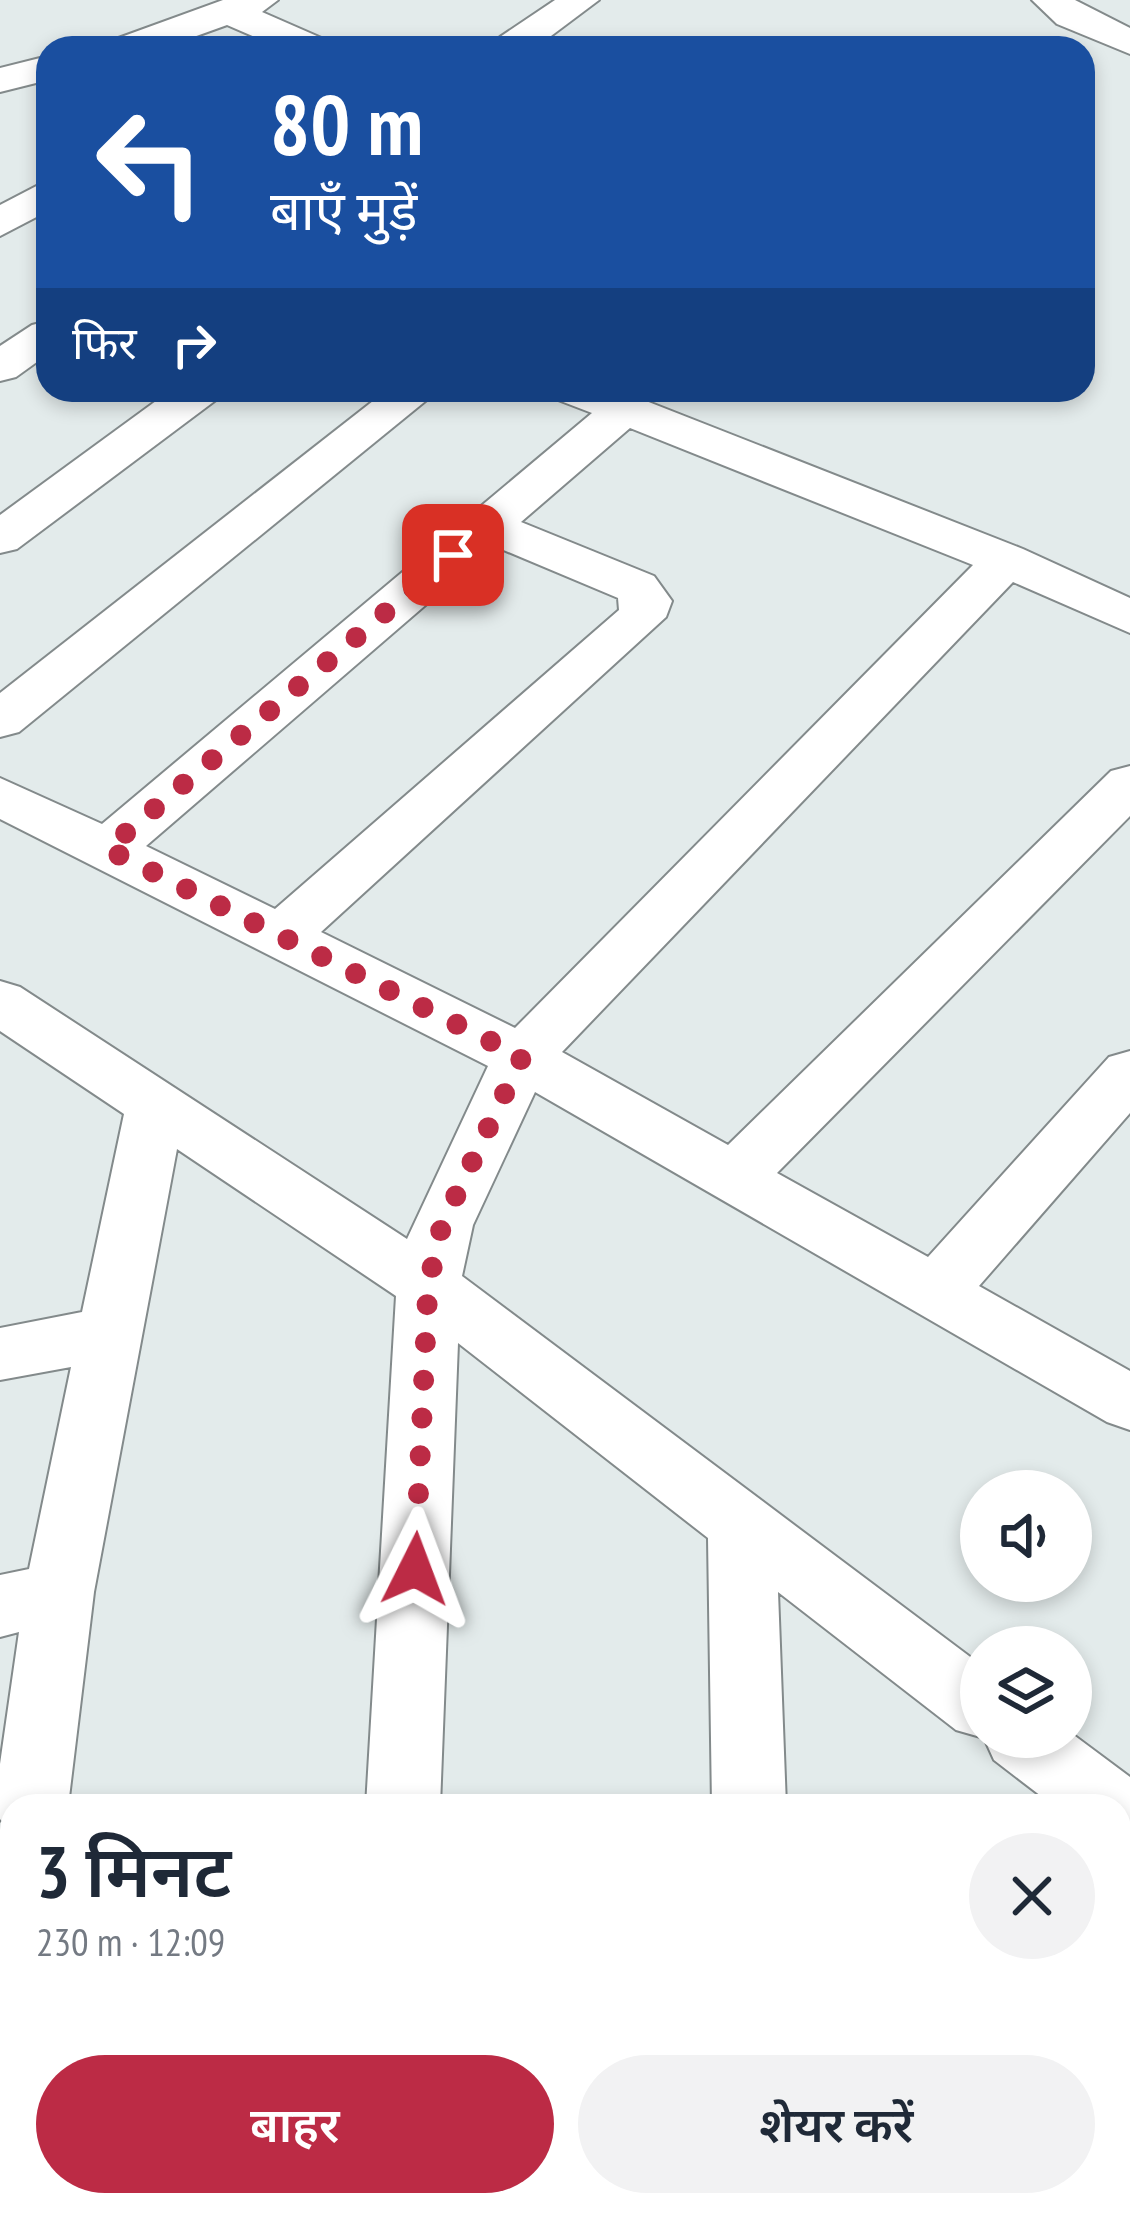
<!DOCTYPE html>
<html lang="hi">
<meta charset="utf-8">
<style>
:root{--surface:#fff;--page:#f2f2f3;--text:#1f2937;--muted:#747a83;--accent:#bc2b45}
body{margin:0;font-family:"PT Sans Narrow","Noto Sans Devanagari",sans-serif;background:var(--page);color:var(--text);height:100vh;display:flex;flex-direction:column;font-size:45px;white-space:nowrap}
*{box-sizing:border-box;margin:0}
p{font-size:39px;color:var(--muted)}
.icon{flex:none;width:66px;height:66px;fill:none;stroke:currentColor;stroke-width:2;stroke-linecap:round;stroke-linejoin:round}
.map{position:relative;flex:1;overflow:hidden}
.side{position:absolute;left:0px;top:1794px;width:1131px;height:423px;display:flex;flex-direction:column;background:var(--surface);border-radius:36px 36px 0 0;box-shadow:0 6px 18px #0003}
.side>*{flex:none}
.top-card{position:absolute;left:36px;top:36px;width:1059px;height:366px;border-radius:36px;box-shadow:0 6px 18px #0003;background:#1a4fa0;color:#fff;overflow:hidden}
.fabs{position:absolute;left:960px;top:1470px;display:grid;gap:24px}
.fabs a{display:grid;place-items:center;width:132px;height:132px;border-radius:50%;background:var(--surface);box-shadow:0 6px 18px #0003;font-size:60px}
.pin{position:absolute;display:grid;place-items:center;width:102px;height:102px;color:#fff;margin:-51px;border-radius:24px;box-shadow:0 6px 18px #0006}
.me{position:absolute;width:132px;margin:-66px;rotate:3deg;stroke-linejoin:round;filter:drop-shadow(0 0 9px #0008)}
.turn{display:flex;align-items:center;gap:42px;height:252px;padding:0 36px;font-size:54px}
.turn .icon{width:156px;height:156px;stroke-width:2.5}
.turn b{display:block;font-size:84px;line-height:102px}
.then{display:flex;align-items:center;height:114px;padding:0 36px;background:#0003;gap:24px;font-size:45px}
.round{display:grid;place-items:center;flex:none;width:126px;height:126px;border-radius:63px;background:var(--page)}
.headline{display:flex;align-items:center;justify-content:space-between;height:204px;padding:0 36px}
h1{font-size:72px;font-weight:600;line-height:90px}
.button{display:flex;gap:24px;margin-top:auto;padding:24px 36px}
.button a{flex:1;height:138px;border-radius:72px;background:var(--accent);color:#fff;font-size:48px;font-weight:600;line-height:138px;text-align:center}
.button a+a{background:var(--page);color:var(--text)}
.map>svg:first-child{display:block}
</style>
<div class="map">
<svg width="1130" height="2216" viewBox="0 0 1130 2216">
<rect width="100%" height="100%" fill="#e3ebeb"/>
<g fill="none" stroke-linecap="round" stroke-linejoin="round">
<defs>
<g id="minor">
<polygon points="223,0 278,0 262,12 326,40 332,48 280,48 227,25 163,48 107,48 113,40"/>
<polygon points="555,0 599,0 535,48 497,48 500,37"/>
<polygon points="1032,0 1075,0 1130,28 1130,54 1057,24"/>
<polygon points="48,56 48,80 0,92 0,68"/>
<polygon points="48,180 48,211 0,236 0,205"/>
<polygon points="48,321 48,354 16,377 0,381 0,346 32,325"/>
<polygon points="171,390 223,390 216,400 17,549 0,553 0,515"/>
<polygon points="387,390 439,390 19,732 0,737 0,693"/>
<path d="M551,390H615L641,399L1023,549L1130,598V633L1013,582L562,1052L728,1145L1111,771L1130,766V816L777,1173L928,1257L1109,1057L1130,1051V1113L979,1286L1130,1371V1430L1107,1422L535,1092L473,1225L462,1276L981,1665V1737H1071V1733L1130,1777V1833L1119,1837V1806H1054L994,1760L984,1738L956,1730L778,1592L786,1806H712L708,1538L458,1343L440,1806H366L396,1296L177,1149L94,1592L68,1806H12V1833L0,1819V1764L19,1632L0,1637V1575L29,1569L71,1367L0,1380V1328L82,1312L124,1114L0,1031V981L20,987L407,1239L488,1066L0,819V778L102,824L592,413L558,400ZM630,428L973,565L515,1028L321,932L666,617L672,601L654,576L521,522ZM494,546L618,598L619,610L275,909L146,846Z"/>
<polygon points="12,1919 12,2010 10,2010 0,2006 0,1924"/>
<polygon points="1119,2139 1130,2144 1130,2216 1098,2216 1089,2205 1119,2205"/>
<polygon points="344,2205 426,2205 425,2216 343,2216"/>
<rect x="719" y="2205" width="82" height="11"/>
</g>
</defs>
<use href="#minor" stroke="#838a8b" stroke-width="4"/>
<use href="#minor" fill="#fff" fill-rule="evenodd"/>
</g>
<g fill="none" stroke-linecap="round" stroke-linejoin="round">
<polyline stroke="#bc2b45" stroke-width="21" stroke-dasharray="0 37.8" points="415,1569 428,1285 442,1225 522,1057 107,849 453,555"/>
</g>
</svg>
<div class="fabs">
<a><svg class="icon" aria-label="sound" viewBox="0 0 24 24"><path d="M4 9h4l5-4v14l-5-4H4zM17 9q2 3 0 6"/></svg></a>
<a><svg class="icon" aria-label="layers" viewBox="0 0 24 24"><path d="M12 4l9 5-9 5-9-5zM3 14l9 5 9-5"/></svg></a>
</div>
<div class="pin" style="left:453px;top:555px;background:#d93025"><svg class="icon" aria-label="arrive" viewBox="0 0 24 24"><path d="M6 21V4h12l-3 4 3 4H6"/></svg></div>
<svg class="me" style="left:415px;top:1569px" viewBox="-20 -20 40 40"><path d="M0-17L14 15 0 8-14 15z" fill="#bc2b45" stroke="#fff" stroke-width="4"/></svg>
<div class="top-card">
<div class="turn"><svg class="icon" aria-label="left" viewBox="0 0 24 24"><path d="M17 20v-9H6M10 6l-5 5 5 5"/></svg><div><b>80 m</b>बाएँ मुड़ें</div></div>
<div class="then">फिर<svg class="icon" aria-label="right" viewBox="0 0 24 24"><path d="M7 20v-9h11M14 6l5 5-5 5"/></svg></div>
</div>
<section class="side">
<div class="headline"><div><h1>3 मिनट</h1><p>230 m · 12:09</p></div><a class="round"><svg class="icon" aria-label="close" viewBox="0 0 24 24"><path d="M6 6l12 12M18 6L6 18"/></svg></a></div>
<div class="button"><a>बाहर</a><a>शेयर करें</a></div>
</section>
</div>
